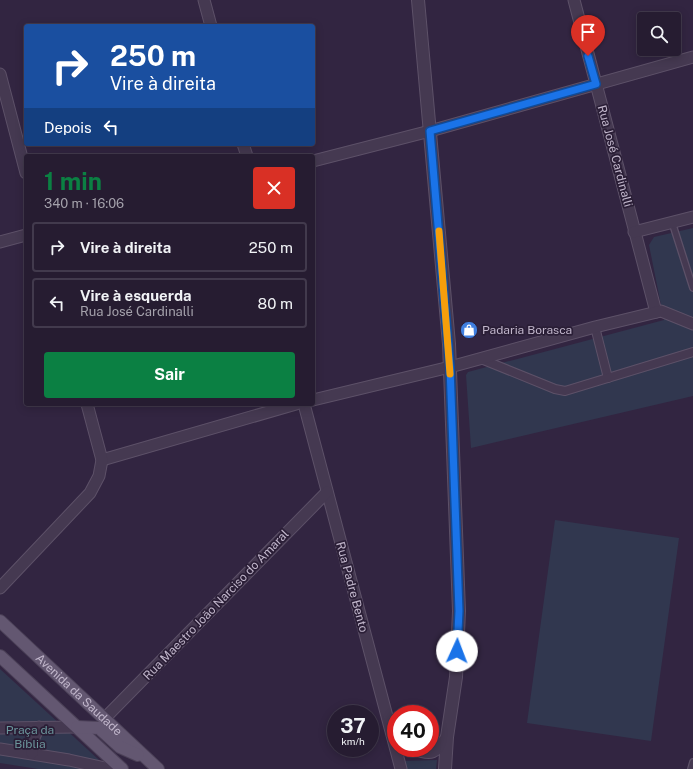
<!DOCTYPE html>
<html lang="pt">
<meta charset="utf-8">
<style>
:root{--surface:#261c31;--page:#2e2539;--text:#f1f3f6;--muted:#a4a1ab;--line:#423a4d;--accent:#0b8043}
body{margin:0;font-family:"Public Sans",sans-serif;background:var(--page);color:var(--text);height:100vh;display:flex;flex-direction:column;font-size:15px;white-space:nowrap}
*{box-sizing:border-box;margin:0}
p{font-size:13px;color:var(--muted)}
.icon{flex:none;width:22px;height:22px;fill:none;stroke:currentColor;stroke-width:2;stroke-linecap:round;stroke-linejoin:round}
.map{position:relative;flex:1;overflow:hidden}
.side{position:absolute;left:24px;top:154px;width:291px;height:252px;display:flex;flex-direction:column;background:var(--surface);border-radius:4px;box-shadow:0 2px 10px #0003,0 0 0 1px var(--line)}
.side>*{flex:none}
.banner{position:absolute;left:24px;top:24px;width:291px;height:122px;border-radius:4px;box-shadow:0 2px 10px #0003,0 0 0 1px var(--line);background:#1a4fa0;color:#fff;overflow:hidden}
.tools{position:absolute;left:637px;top:12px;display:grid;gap:8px}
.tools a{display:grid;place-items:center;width:44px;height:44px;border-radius:4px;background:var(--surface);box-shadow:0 2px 10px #0003,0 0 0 1px var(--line);font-size:20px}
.speed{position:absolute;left:327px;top:705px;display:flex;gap:8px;font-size:20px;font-weight:700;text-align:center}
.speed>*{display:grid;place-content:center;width:52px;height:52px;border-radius:50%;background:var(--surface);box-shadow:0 2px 10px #0003,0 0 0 1px var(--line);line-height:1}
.speed small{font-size:10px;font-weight:400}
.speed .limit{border:6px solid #d22;background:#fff;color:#111}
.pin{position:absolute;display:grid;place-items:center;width:34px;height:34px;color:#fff;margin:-41px -17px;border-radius:50% 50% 50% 0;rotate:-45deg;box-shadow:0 0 4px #0007}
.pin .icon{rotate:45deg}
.me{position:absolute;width:44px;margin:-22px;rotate:2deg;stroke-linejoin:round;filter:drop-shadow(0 0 3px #0008)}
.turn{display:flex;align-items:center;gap:14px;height:84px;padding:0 20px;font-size:18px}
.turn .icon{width:52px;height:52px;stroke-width:2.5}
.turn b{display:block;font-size:28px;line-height:34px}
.then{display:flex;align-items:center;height:38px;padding:0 20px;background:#0003;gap:8px;font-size:15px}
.round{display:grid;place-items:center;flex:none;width:42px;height:42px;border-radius:4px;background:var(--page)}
.overview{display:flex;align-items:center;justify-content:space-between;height:68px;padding:0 20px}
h1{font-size:24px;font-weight:700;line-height:30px;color:var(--accent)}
.button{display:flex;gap:8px;margin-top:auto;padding:8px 20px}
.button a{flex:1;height:46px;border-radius:4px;background:var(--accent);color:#fff;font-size:16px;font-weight:700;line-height:46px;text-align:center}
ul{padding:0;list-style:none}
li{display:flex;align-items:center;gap:12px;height:50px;margin:0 8px 6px;padding:0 12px;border:2px solid var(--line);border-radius:4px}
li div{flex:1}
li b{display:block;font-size:15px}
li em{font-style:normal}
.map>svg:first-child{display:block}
</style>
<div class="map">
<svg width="693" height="769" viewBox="0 0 693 769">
<rect width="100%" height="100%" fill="#322541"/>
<g fill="#31374f">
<polygon points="693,228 693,396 471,448 466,375 468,372 664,320 649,245 654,237"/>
<polygon points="555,520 679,538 651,741 527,723"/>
<polygon points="0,669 99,760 98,769 38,769 0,763"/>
<polygon points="437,760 436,769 406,769 404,761"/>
</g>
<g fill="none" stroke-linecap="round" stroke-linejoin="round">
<defs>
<g id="service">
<polyline points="672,222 693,288"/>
<polyline points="691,769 693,762"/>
</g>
<g id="pedestrian">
<polyline points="595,327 608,378"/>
<polyline points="481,359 555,389 565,391 693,352"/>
</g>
<g id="minor">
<polyline points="204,0 211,26"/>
<polyline points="574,0 656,312"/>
<polyline points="0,74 26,173"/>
<polyline points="243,144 247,156"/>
<polyline points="313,161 430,131 693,57"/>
<polyline points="634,232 693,217"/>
<polyline points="0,242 26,235"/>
<polyline points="313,400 450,367 595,327 661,311 693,324"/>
<polyline points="304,404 401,769"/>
<polyline points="102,460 296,404"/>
<polyline points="0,588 90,493 99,476 102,460 87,404"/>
<polyline points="104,719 327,492"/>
<polyline points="0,728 77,727"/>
<path d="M412,748C432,757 435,753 447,737"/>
<polyline points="0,749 69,760 110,769"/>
<polyline points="32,753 32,742 39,727"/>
</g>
<polyline id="tertiary" points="418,0 449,344 459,611 456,677 447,737 445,769"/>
<g id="primary">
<path id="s1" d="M0,621L158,769"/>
<polyline points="0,656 122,769"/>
<polyline points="77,727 99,728 120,747 138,755"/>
</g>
</defs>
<use href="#service" stroke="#5d5168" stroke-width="8"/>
<use href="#pedestrian" stroke="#5d5168" stroke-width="10"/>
<use href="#minor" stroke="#5d5168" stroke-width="13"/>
<use href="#tertiary" stroke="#5d5168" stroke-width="14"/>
<use href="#primary" stroke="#4b4057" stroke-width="14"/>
<use href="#service" stroke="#453951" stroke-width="5.5"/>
<use href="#pedestrian" stroke="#453951" stroke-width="8"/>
<use href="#minor" stroke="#453951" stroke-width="11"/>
<use href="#tertiary" stroke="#453951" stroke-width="12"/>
<use href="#primary" stroke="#635771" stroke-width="12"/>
</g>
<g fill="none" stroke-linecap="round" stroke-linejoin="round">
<defs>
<polyline id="route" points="457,651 459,611 450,367 430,131 596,84 588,56"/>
</defs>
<use href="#route" stroke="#114b97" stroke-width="10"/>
<use href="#route" stroke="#1a73e8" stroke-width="7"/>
<polyline stroke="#f59e0b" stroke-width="7" points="439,231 450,374"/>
</g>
<defs>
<symbol id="shop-disc" viewBox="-11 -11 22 22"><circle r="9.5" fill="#3f7fe0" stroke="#2a1e36"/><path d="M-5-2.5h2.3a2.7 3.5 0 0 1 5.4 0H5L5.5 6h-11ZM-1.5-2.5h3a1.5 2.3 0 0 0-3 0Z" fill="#fff"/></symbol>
</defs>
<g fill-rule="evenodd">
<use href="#shop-disc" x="459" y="320" width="20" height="20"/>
</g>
<g text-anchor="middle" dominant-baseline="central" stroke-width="3.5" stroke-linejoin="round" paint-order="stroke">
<g font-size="12" fill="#c1b6cb" stroke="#2a1e36">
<text transform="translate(615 156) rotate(75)">Rua José Cardinalli</text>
<text transform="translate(352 587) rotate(75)">Rua Padre Bento</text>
<text transform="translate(216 605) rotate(-46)">Rua Maestro João Narciso do Amaral</text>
<text stroke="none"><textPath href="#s1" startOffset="108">Avenida da Saudade</textPath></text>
</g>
<g font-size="12" fill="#c1b6cb" stroke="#2a1e36" text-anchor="start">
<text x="482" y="330">Padaria Borasca</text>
</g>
<g font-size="12" fill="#6c969c" stroke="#2a1e36">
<text x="30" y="730">Praça da<tspan x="30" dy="14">Bíblia</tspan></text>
</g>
</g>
</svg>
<div class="tools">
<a><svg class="icon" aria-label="search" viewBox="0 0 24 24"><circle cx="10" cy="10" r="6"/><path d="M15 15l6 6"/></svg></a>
</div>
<div class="speed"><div>37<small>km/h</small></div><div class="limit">40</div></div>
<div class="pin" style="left:588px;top:56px;background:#d93025"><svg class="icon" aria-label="arrive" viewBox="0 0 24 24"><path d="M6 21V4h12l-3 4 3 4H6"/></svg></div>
<svg class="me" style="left:457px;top:651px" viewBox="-20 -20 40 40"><circle r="19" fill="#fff"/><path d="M0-13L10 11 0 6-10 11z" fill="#1a73e8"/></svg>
<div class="banner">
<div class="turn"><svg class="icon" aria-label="right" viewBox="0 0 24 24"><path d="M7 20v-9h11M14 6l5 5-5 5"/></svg><div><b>250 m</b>Vire à direita</div></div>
<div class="then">Depois<svg class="icon" aria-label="left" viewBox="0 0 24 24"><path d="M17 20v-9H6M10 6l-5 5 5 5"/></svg></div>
</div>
<section class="side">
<div class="overview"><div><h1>1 min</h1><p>340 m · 16:06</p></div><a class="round" style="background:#d93025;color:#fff"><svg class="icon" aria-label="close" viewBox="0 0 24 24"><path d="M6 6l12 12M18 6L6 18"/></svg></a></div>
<ul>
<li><svg class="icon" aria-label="right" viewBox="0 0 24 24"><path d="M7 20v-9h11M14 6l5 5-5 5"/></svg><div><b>Vire à direita</b></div><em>250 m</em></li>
<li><svg class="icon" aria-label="left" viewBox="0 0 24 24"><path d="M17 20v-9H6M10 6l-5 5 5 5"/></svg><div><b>Vire à esquerda</b><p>Rua José Cardinalli</p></div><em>80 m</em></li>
</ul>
<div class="button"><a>Sair</a></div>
</section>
</div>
